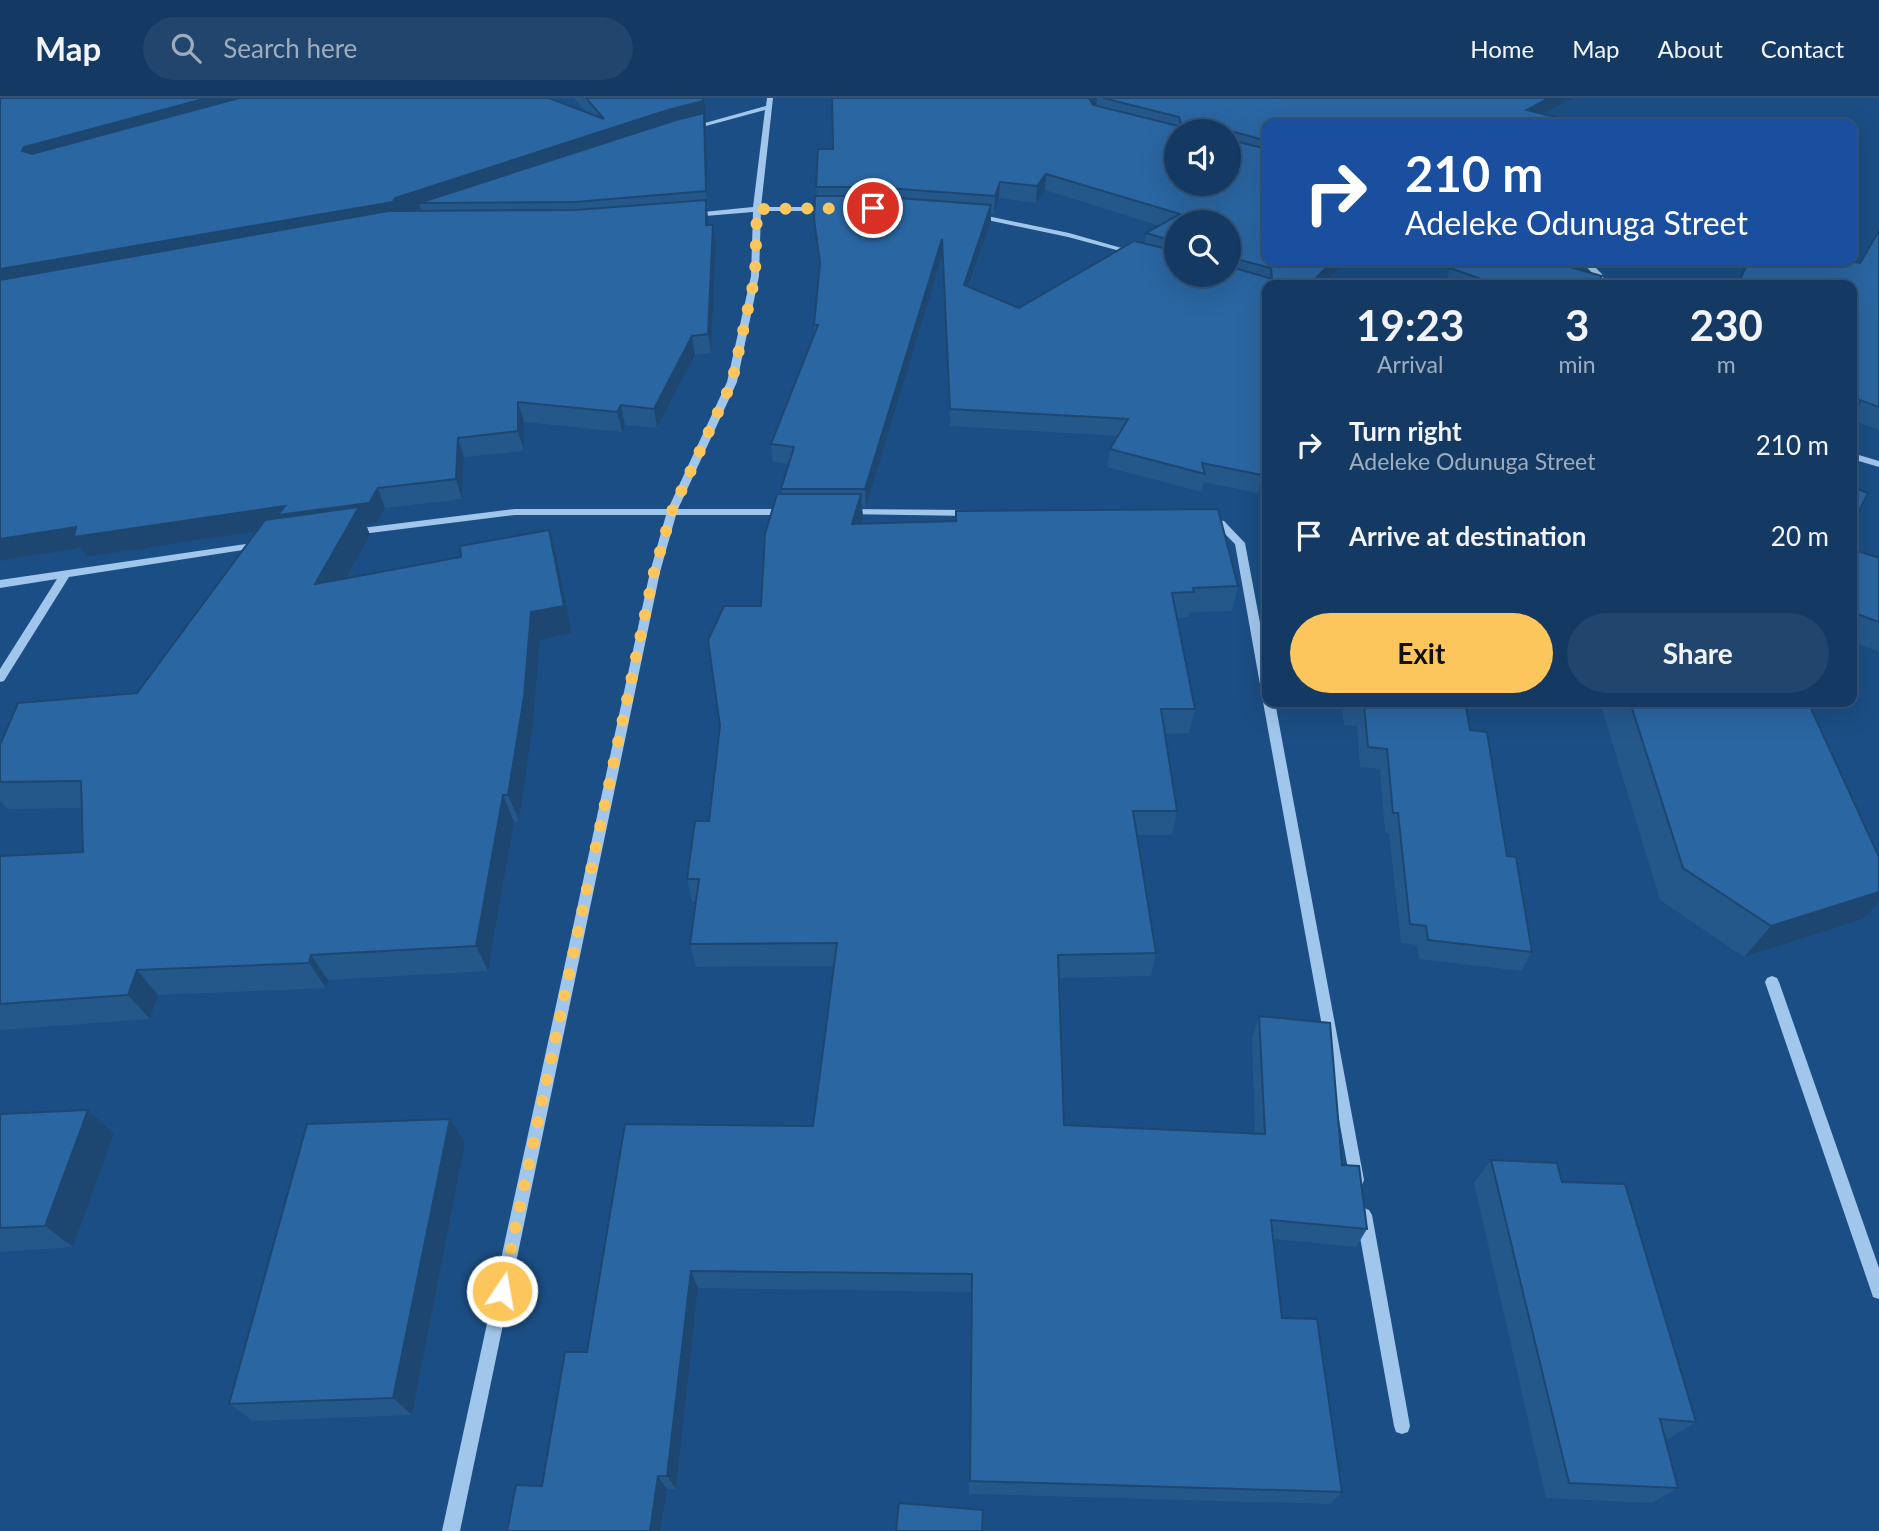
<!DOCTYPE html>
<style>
:root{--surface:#143a63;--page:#21456c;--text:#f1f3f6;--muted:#9dadbe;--line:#335478;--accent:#fdc65d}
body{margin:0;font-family:Lato,sans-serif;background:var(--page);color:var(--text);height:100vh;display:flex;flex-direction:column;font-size:26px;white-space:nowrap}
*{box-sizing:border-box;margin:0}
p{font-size:23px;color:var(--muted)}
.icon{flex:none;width:38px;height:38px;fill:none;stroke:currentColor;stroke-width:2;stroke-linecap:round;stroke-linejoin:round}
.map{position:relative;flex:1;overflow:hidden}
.sheet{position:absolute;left:1262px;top:182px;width:595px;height:427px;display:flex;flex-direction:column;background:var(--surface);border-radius:14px;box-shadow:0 7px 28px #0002,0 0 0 2px var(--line)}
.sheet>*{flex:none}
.top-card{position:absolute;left:1262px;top:21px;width:595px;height:147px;border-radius:14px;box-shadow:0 7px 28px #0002,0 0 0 2px var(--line);background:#1a4fa0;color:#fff;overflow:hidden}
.buttons{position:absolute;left:1164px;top:21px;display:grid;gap:14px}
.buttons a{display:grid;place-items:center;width:77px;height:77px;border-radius:50%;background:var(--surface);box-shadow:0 7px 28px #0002,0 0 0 2px var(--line);font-size:35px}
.pin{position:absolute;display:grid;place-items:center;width:60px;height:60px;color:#fff;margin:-30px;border:4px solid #fff;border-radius:50%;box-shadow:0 2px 7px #0007}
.me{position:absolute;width:77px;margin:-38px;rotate:12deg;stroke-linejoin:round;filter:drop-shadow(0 0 5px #0008)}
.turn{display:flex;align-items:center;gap:24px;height:147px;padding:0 28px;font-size:32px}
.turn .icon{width:91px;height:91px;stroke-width:2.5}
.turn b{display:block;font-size:49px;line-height:60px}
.eta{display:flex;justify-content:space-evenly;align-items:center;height:119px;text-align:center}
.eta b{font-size:42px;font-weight:700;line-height:49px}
.cta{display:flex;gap:14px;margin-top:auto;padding:14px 28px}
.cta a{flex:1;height:80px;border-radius:42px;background:var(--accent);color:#111;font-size:28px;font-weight:700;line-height:80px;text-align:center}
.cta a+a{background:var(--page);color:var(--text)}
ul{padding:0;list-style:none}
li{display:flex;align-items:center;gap:21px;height:91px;padding:0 28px}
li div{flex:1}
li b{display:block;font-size:26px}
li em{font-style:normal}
header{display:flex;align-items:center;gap:42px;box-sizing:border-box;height:98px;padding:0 35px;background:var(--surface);border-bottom:2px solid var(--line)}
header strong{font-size:33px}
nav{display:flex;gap:38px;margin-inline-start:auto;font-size:24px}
.search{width:490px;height:63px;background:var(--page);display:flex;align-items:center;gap:18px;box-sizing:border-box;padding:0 24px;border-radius:38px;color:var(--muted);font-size:26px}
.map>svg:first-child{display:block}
</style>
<header>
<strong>Map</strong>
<div class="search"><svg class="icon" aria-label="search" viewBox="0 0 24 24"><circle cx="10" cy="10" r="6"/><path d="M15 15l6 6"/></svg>Search here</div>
<nav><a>Home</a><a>Map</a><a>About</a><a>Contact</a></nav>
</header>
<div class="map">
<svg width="1879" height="1433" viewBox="0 0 1879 1433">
<rect width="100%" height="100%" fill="#1b4e84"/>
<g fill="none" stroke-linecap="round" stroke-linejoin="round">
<g fill="#a1c6eb" fill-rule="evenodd">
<polygon points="767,0 773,0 761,109 829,109 833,111 829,113 761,113 759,178 737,284 678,411 786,411 791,414 786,417 676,417 660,474 460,1433 442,1433 650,474 666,417 515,417 354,437 349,434 354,431 515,411 668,411 727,284 751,178 753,114 693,119 689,117 693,115 753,109 765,12 691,32 687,30 766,8"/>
<polygon points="973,115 1069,135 1139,155 1135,157 1068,139 973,119"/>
<polygon points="1581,163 1589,163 1602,176 1606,187 1598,187 1594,177"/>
<polygon points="1852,355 1879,363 1879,369 1852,361"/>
<polygon points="846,411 971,412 976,415 971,418 842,416 841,414"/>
<polygon points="1209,420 1224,423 1245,445 1267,562 1267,596 1261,592 1235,446 1217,428 1205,425 1204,423"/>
<polygon points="259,444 263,445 263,449 69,479 4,583 0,584 0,571 57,481 0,490 0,482"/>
<polygon points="1267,600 1267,604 1275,604 1364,1082 1362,1087 1357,1089 1352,1087 1350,1082 1263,604"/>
<polygon points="1772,878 1777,880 1779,884 1879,1170 1879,1201 1873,1199 1871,1193 1765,884 1767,880"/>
<polygon points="1364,1110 1369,1112 1372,1117 1410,1328 1408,1334 1402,1336 1396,1334 1394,1328 1356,1117 1359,1112"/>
</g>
</g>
<g fill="#24588b" fill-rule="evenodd">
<polygon points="0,0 586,14 574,0 704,0 706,12 706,21 705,21 706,31 708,110 707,110 708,127 716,146 711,255 695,257 657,330 625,327 622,334 524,324 524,353 464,359 462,401 385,410 377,425 366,427 370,437 347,480 461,459 549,432 557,460 572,535 540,542 533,627 519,723 514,724 488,873 328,882 326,890 158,897 150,921 0,932 0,758 83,754 82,710 7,711 0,702 0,647 137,595 256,433 87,459 81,450 0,463"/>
<path d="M832,0H1572L1543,16L1267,26V163H1345L1322,187H1267V365L1258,395L1203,384L1202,394L1107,369L1110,351L1118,338L950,328L942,158L866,409H862L863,421L861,426L956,423V413L1238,488L1232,513L1190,514L1189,519L1177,520L1195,611L1189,635L1165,636L1177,713L1172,737H1137L1156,855L1151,878L1059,880L1064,1027L1255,1036L1252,940L1259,918L1342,1067L1367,1131L1356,1149L1274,1141L1282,1220L1342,1394L1330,1406L969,1396L971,1194L698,1190L676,1391L542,1388L587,1254L813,1028L834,868L696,869L690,846L696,804H692L687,781L709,723L761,508L782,396L781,391L789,366L773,364L771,346L814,236V227L819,169L814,121L817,98L816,89L833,51ZM1045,92L1160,128L1146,135L1145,145L1019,210L969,189L991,124V115H994L999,100L1036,105ZM1176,124H1228V177H1176Z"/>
<polygon points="1879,133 1879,332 1852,322 1852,187"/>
<polygon points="1447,163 1553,163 1553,164 1602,178 1598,187 1445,187 1452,164"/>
<polygon points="1852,451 1879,460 1879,554 1852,543"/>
<polygon points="1341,604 1465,604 1470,632 1507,758 1532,854 1521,873 1419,861 1417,847 1401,845 1389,735 1385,735 1380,671 1360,669 1357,628 1344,627"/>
<polygon points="1600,604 1808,604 1863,821 1744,859 1660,802"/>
<polygon points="88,1012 114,1036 73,1149 0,1154 0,1016"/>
<polygon points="465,1045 412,1317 253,1323 229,1306"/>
<polygon points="1491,1062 1562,1084 1696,1324 1670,1340 1665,1340 1678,1390 1652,1405 1546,1400 1474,1085"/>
</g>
<g fill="#1d4771">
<polygon points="207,0 280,0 33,67 22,53 24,49"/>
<polygon points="704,0 706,12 706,21 705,21 706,31 708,110 706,93 419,105 421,112 401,119 0,192 0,171 395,100"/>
<polygon points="1094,0 1097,0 1096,14 1090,2"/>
<polygon points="1549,0 1572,0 1525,26 1527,12"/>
<polygon points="1046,76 1045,92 1036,105 1037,88"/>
<polygon points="1000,84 999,100 994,115 995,98"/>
<polygon points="706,102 708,120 709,146 706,127"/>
<polygon points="991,107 991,124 963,204 964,187"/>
<polygon points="713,127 716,146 711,255 708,236"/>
<polygon points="942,141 942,158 866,409 865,391"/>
<polygon points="1333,163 1345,163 1322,187 1309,187"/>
<polygon points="692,238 695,257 657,330 654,311"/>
<polygon points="518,304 524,324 524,353 518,333"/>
<polygon points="621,307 625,327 622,334 617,314"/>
<polygon points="458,340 464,359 462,401 456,381"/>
<polygon points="1267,360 1267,365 1258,395 1262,377"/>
<polygon points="378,390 385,410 377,425 366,427 370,437 328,514 284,429 87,459 81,450 0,463 0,441 76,429"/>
<polygon points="861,396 863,421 854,451 852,426"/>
<polygon points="549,432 557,460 572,535 540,542 533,627 519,723 508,697 531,514"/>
<polygon points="503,697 514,724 488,873 476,848"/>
<polygon points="1879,794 1879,804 1863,821 1744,859 1771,828"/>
<polygon points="311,857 328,882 326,890 309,865"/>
<polygon points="137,872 158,897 150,921 128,897"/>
<polygon points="88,1012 114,1036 73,1149 45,1128"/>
<polygon points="450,1021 465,1045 412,1317 393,1300"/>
<polygon points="691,1173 698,1190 676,1391 667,1378"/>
<polygon points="658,1378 667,1391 660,1433 650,1433"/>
</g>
<g fill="#2a66a2" stroke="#1d4771" stroke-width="2">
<polygon points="0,0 207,0 24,49 22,53 32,56 239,0 549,0 604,21 586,0 703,0 703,3 668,12 395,100 393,104 0,171"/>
<polygon points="832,0 1094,0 1090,2 1093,7 1178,28 1181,26 1179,19 1103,0 1549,0 1527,12 1582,26 1267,26 1267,43 1231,33 1228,35 1228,33 1176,33 1176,86 1228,86 1228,37 1230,42 1267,51 1267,163 1333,163 1309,187 1267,187 1267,360 1262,377 1202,365 1205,376 1110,351 1128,321 950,311 942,141 865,391 781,391 794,349 771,346 818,227 814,227 820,165 814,121 815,98 872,98 991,107 964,187 1019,210 1134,143 1176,153 1176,177 1228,177 1228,168 1272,181 1271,170 1228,159 1228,124 1176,124 1176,144 1146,135 1180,116 1046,76 1037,88 1000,84 995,98 872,89 816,89 818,51 833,51"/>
<polygon points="704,15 706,93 575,104 419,105 676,22"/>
<polygon points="706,102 706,127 713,127 708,236 692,238 654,311 621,307 617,314 518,304 518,333 458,340 456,381 378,390 369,405 278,417 285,408 74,439 76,429 0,441 0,182 388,113 575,112"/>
<polygon points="1879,133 1879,309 1860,302 1857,311 1852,309 1852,187 1735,187 1741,179 1749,163 1849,163 1860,165"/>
<polygon points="1452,163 1549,163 1602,178 1596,187 1498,187 1450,170"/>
<polygon points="1852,389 1868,395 1852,427"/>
<polygon points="777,396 861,396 852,426 956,423 956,413 1218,411 1238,488 1193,490 1194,494 1172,495 1195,611 1161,611 1177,713 1133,713 1156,855 1058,857 1064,1027 1265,1036 1259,918 1330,925 1342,1067 1359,1068 1367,1131 1271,1122 1282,1220 1317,1221 1342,1394 970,1383 972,1176 691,1173 667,1378 658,1378 650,1433 507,1433 516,1387 542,1388 565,1254 587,1254 625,1026 813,1028 837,845 690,846 699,781 687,781 695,723 709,723 720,628 708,542 724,508 761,508 765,436"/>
<polygon points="359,409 315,486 461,459 460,448 549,432 564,508 531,514 524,599 508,697 503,697 476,848 311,857 309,865 137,872 128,897 0,906 0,758 83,754 81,683 0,684 0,647 18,605 137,595 265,422"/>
<polygon points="1852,451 1879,460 1879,524 1852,514"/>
<polygon points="1350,604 1465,604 1470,632 1487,634 1507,758 1516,759 1532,854 1428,842 1426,828 1410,826 1398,715 1393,715 1387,651 1368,649 1364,608 1351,607"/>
<polygon points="1630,604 1808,604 1879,759 1879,794 1771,828 1683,770"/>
<polygon points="88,1012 45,1128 0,1130 0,1016"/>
<polygon points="450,1021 393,1300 229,1306 307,1026"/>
<polygon points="1491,1062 1557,1065 1562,1084 1625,1086 1696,1324 1660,1321 1678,1390 1569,1385"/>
<polygon points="899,1405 983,1412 982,1433 896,1433"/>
</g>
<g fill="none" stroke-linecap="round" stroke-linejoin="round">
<polyline stroke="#fdc65d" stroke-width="12" stroke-dasharray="0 21.6" points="502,1193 654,474 672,413 732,284 755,178 757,111 873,110"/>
</g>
</svg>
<div class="buttons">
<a><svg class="icon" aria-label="sound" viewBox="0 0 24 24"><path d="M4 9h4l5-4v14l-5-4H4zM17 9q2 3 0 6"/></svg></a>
<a><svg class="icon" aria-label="search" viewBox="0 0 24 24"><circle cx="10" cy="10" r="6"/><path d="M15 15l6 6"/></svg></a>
</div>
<div class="pin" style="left:873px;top:110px;background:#d93025"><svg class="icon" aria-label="arrive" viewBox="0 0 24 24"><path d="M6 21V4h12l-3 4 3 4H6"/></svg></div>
<svg class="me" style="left:502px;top:1193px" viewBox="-20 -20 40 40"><circle r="17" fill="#fdc65d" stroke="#fff" stroke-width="3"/><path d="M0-11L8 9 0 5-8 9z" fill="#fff"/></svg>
<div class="top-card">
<div class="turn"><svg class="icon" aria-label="right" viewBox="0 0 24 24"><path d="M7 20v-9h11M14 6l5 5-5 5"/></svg><div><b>210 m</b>Adeleke Odunuga Street</div></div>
</div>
<section class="sheet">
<div class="eta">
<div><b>19:23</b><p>Arrival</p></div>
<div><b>3</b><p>min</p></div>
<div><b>230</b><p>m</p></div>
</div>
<ul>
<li><svg class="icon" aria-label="right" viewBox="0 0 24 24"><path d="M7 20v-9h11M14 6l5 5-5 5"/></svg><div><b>Turn right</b><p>Adeleke Odunuga Street</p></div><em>210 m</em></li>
<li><svg class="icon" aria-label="arrive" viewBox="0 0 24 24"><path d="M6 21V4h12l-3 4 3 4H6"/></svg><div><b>Arrive at destination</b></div><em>20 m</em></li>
</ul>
<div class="cta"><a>Exit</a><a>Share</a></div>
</section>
</div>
